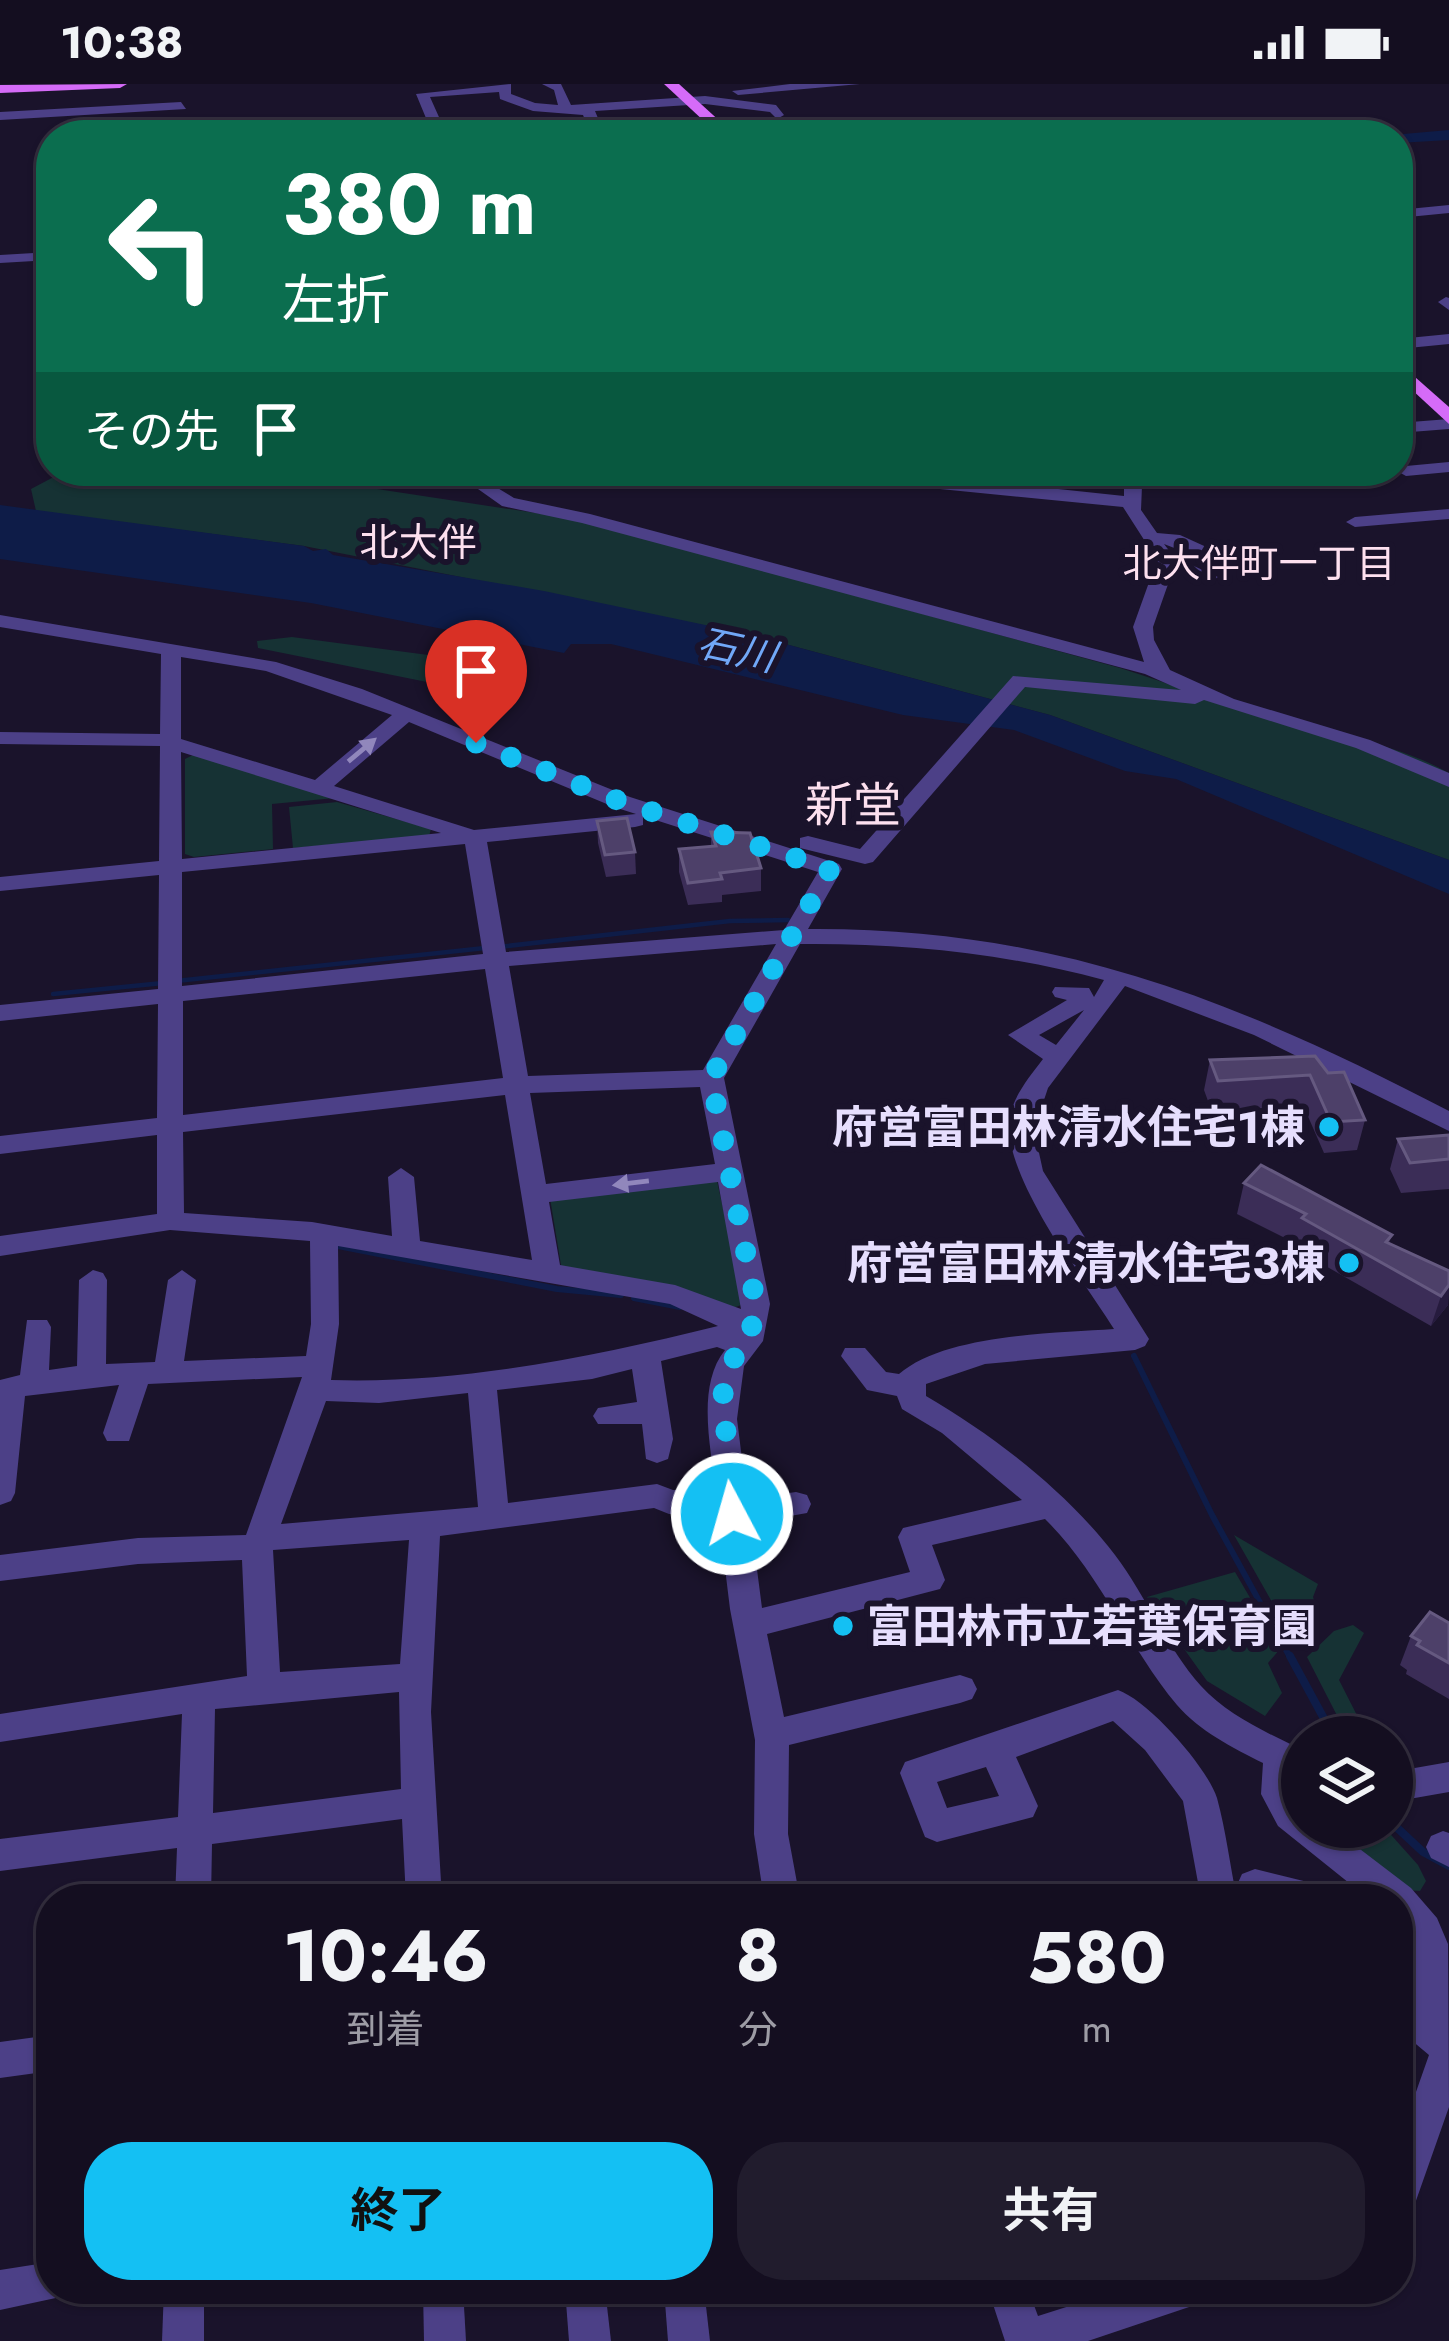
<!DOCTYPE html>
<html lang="ja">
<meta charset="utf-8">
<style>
:root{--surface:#140e20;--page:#211c2d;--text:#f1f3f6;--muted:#9d9ca5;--line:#332e3e;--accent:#14c0f3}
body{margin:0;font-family:Jost,"Noto Sans JP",sans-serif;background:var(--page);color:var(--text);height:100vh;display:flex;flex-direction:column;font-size:45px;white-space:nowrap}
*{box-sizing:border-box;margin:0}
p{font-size:39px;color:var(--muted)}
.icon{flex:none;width:66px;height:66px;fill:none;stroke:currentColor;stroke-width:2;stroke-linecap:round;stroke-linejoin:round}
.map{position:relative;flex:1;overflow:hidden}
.sheet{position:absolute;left:36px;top:1800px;width:1377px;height:420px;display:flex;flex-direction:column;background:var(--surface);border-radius:48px;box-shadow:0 3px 9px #0004,0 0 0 3px var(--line)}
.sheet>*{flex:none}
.guide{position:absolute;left:36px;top:36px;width:1377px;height:366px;border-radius:48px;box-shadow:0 3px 9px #0004,0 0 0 3px var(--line);background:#0b6e4f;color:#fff;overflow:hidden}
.fabs{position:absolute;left:1281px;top:1632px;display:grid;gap:24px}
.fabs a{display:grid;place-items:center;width:132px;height:132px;border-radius:50%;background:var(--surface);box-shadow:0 3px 9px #0004,0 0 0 3px var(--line);font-size:60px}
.pin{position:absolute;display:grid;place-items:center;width:102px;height:102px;color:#fff;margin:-123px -51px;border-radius:50% 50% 50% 0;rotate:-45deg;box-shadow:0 0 12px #0007}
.pin .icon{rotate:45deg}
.me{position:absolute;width:132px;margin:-66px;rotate:354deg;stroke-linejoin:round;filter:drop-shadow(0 0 9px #0008)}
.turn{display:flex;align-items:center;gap:42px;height:252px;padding:0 48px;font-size:54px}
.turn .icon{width:156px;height:156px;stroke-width:2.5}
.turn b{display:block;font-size:84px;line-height:102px}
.then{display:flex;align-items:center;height:114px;padding:0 48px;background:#0003;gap:24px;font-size:45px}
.eta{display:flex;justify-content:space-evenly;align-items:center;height:204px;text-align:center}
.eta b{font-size:72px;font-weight:700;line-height:84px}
.primary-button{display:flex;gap:24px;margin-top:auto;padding:24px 48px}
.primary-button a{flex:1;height:138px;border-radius:48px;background:var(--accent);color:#111;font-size:48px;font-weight:700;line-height:138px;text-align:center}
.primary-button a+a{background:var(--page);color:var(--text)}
.status{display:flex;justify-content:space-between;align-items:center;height:84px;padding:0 60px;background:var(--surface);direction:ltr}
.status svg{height:33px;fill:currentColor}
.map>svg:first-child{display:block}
</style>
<div class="status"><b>10:38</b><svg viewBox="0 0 49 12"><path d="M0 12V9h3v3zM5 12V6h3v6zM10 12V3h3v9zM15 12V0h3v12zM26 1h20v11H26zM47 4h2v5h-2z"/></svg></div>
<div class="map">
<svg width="1449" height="2257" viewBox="0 0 1449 2257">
<rect width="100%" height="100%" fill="#1a132b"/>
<g fill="#163234">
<path d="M65,387H259L575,435L1120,584C1172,600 1218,620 1271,634C1331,651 1394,658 1449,689V776L1050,631L748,550L304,462L36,427L31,405Z"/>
<polygon points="292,553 451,574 464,588 452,598 427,598 258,564 257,557"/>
<polygon points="193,671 335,714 272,720 273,765 194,773 185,770 185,675"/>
<polygon points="337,718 431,745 429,752 293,764 289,723"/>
<polygon points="717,1097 744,1220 733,1224 562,1187 550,1114"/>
<polygon points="1234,1451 1318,1500 1313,1513 1318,1529 1304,1548 1285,1541"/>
<polygon points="1235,1488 1280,1565 1268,1579 1282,1609 1265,1632 1207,1597 1147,1513"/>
<polygon points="1353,1541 1364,1549 1339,1596 1368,1653 1347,1651 1307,1573 1334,1547"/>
<polygon points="1325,1743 1384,1743 1418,1781 1426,1797 1420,1807 1403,1806"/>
</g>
<polygon fill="#0e1c48" points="0,421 304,462 313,467 326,465 333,471 544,507 748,550 1050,631 1449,776 1449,810 1176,695 1125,687 1014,646 903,631 611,560 571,560 564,569 311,519 0,475"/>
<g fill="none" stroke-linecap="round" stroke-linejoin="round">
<g stroke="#0e1c48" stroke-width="4.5">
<polyline points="498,863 730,837 788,836"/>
<polyline points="176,897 485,864"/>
<polyline points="53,910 163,899"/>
</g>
<g stroke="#0e1c48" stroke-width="6">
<polyline points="333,1161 557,1205 621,1211"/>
<polyline points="634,1214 680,1223"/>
<polyline points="1134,1272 1212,1431 1291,1575"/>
</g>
<g stroke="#0e1c48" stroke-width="8">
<polyline points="1290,1572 1334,1653"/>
<polyline points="1392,1739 1423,1768 1449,1782"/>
</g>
<polygon fill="#0e1c48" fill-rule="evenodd" points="1449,46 1449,56 1398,59 1398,51 1392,51"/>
<g fill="#4c4087" fill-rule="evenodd">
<polygon points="511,0 511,10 535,19 558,21 554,6 542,0 561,0 571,21 705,12 776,21 784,31 777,35 770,28 705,20 595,27 605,51 591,51 583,31 533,27 500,15 499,8 430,13 447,51 433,51 416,10"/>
<polygon points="790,0 860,0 738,11 732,7"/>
<polygon points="181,18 186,25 0,36 0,28"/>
<polygon points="1449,121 1449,129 1398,134 1398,126"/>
<polygon points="51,168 51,176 0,179 0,171"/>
<polygon points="1446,213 1449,214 1449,226 1438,218"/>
<polygon points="1449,250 1449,260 1398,265 1398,255"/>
<polygon points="1449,335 1449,345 1398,349 1398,339"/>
<polygon points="1449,378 1449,388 1406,392 1397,387 1406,382"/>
<polygon points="478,387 496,387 496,403 514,414 590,430 1144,578 1133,543 1157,476 1123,423 940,405 891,387 1124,412 1124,402 1114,388 1089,394 1080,389 1131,387 1142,402 1141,426 1157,449 1180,451 1257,486 1241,490 1164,460 1174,473 1218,493 1209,499 1173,486 1153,543 1154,556 1170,586 1234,615 1370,656 1449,689 1449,703 1356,664 1204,616 1195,620 1025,603 873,778 865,780 800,764 800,754 808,752 860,765 1013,592 1181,606 1145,590 582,439 502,422 478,405"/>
<polygon points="586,387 615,387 622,392 613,397"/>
<polygon points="1302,387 1321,387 1330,396 1315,400"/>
<polygon points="1449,425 1449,435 1355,443 1346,438 1355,433"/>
<path d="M0,531L276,578L362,605L630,713L839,780L842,785L808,845C1052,843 1236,916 1449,1027V1047L1254,951L1125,902L1048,1004L1034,1046L1043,1087L1149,1255L1145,1262L1135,1266L985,1280L926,1300V1312C996,1353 1066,1407 1115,1471C1146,1512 1167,1564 1201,1602C1227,1631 1268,1649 1302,1666V1697L1293,1696L1302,1720V1743H1331L1411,1804L1437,1834L1448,1860L1449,2023L1412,2128L1398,2134V2059L1429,1971L1398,1945V1909L1412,1915C1414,1898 1417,1879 1413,1863C1406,1841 1398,1841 1398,1815H1369L1278,1742L1261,1710L1263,1679C1233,1664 1198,1646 1177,1621C1128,1562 1100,1489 1045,1435L932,1461L945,1496L940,1505L767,1550L784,1633L960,1591L972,1595L977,1605L972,1615L960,1619L789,1661L788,1750L800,1815H764L754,1750L755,1656L730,1525L719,1435L717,1431L669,1430L654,1424L440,1452L431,1628L442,1815H406L402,1735L212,1760L211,1815H175L177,1764L0,1787V1755L178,1733L182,1630L0,1658V1630L247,1592L242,1476L138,1480L0,1497V1471L138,1454L246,1451L302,1293L148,1300L129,1357H107L103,1349L119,1301L25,1312L15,1409L11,1417L0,1421V1296L20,1291L27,1236H47L51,1243L49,1286L77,1282L79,1196L93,1186L103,1189L107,1196L106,1280L155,1278L168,1196L182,1186L196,1196L184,1277L306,1272L311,1240L310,1157L170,1146L0,1172V1152L157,1130V1051L0,1070V1052L157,1034L158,920L0,937V921L158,905L159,791L0,807V793L159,777L160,662L0,660V648L160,650L161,570L0,543ZM181,573L266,587L392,631L315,696L181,655ZM409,638L614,723L636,730L474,746L334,702ZM181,668L441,749L182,775ZM643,732L818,788L784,846L506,868L487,758L635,743L643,741ZM465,760L483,870L182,902V788ZM776,860L703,986L528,992L509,882ZM800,860C903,859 1004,869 1104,896L1094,913L1089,904L1055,903L1052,908L1055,913L1067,916L1008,951L1043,975C1030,992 1015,1010 1010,1031C998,1086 1084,1197 1114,1245C1055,1249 945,1250 899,1290L886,1288L865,1264H845L841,1272L867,1306L897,1312L902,1325L942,1349L1022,1416L903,1444L898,1453L910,1488L762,1524L751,1439L807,1429L811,1420L807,1411L796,1408L747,1415L737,1335L744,1282L763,1257L770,1220L724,994ZM485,885L503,994L183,1031V917ZM1084,926L1056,961L1039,951ZM700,1003L715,1080L546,1100L530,1009ZM505,1011L532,1176L420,1157L414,1093L401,1084L388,1093L392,1152L312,1138L184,1129L183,1048ZM718,1098L741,1225L675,1201L560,1181L549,1118ZM338,1162L670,1220L718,1242C592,1273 461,1300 331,1296L339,1240ZM717,1263L725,1266C696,1302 711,1365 716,1407L673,1406L657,1400L508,1419L497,1306L592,1295L632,1285L637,1318L598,1324L593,1332L598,1340H642L646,1375L657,1379L668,1375L673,1355L661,1277ZM468,1309L478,1423L281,1440L326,1317L379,1319ZM409,1456L400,1580L280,1588L273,1466ZM399,1608L401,1705L213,1729L215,1625Z"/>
<path d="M1118,1606C1149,1617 1207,1683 1217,1714C1226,1747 1230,1782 1237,1815H1201L1183,1717L1145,1666L1113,1637L1016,1673L1038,1722L1033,1733L937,1758L925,1753L900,1689L905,1678ZM986,1683L999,1712L947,1724L937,1698Z"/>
<polygon points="1449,1678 1449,1708 1392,1718 1392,1688"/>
<polygon points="1443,1747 1449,1749 1449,1783 1431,1774 1426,1763 1431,1752"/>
<polygon points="1255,1785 1328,1803 1333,1815 1242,1812 1237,1801 1242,1790"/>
<polygon points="51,1951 51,1987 0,1994 0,1958"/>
<polygon points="51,2178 51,2205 68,2205 65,2212 0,2226 0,2186"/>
<polygon points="164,2205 204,2205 204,2257 162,2257"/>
<polygon points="423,2205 463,2205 466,2257 424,2257"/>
<polygon points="565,2205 605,2205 611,2257 569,2257"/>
<polygon points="664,2205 704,2205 710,2257 668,2257"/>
<polygon points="988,2205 1028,2205 1038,2232 1123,2205 1207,2205 1201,2219 1088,2257 1005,2257"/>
</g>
<g fill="#d56bf8" fill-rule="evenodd">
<polygon points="127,0 120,4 0,9 0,1"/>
<polygon points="664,0 679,0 735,51 719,51"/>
<polygon points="1398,278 1449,323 1449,340 1398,293"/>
</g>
</g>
<g fill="#3b2d57">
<polygon points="597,737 635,768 636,790 606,793 598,759"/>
<polygon points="711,748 761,784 761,807 722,811 722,818 688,821 679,788 679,765 711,762"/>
<polygon points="1315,972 1365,1036 1357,1066 1324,1069 1303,1021 1212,1028 1204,1006 1210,976"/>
<polygon points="1449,1051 1449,1105 1401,1109 1390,1085 1398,1055"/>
<polygon points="1244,1099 1392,1151 1389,1159 1449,1187 1448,1221 1431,1242 1294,1164 1295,1159 1237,1130"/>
<polygon points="1449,1539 1449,1615 1406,1590 1407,1586 1400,1581 1411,1552"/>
</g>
<polygon fill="#261b3e" points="1449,1201 1448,1221 1431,1242 1441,1212"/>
<g fill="#4d4069" stroke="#655980" stroke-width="3">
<polygon points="627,734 635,768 605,771 597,737"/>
<polygon points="711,748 750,749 761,784 720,789 722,795 688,799 679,765 716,762"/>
<polygon points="1315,972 1328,989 1344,988 1365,1036 1331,1038 1310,991 1218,997 1210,976"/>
<polygon points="1449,1051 1449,1075 1410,1079 1398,1055"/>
<polygon points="1261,1081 1392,1151 1386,1158 1449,1187 1449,1201 1441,1212 1302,1134 1306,1130 1244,1099"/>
<polygon points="1430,1528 1449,1539 1449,1579 1417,1561 1420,1557 1411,1552"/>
</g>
<defs><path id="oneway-solid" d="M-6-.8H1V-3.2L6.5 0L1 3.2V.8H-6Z" transform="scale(3)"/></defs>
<g fill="#9187bc">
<use href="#oneway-solid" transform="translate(362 666) rotate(-40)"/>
<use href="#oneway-solid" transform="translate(631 1099) rotate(173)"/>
</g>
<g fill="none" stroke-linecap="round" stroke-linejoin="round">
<polyline stroke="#14c0f3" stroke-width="21" stroke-dasharray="0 37.8" points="476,659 622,718 830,785 711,994 756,1220 749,1257 730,1279 723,1307 732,1430"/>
</g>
<g fill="#14c0f3" stroke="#1a132b" stroke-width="4.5">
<circle cx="1329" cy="1043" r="12"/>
<circle cx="1349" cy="1179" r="12"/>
<circle cx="843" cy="1542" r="12"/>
</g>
<g text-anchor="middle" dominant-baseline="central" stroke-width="12" stroke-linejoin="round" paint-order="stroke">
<g font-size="39" fill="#fde0ef" stroke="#1a132b">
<text x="418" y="458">北大伴</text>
<text x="1259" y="479">北大伴町一丁目</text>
</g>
<g font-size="39" font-style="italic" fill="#71a8f8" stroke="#1a132b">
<text transform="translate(737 566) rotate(12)">石川</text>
</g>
<g font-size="45" font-weight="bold" fill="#e6defd" stroke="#1a132b" text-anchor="end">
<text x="1305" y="1043">府営富田林清水住宅1棟</text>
<text x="1325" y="1179">府営富田林清水住宅3棟</text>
<text x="867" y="1542" text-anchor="start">富田林市立若葉保育園</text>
</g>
<g font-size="48" fill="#fde0ef" stroke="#1a132b">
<text x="853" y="721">新堂</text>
</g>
</g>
</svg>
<div class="fabs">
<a><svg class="icon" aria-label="layers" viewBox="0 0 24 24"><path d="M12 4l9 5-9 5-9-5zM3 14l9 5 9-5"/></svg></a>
</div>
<div class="pin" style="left:476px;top:659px;background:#d93025"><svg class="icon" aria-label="arrive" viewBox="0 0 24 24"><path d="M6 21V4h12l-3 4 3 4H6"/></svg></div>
<svg class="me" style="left:732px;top:1430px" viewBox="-20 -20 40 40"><circle r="17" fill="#14c0f3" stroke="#fff" stroke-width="3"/><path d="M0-11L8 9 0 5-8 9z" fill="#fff"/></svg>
<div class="guide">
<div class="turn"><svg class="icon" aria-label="left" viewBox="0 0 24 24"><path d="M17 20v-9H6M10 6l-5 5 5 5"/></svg><div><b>380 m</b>左折</div></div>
<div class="then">その先<svg class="icon" aria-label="arrive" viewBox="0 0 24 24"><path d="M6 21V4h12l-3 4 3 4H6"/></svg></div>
</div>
<section class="sheet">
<div class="eta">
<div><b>10:46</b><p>到着</p></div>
<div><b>8</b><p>分</p></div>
<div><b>580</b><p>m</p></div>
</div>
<div class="primary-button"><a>終了</a><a>共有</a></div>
</section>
</div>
